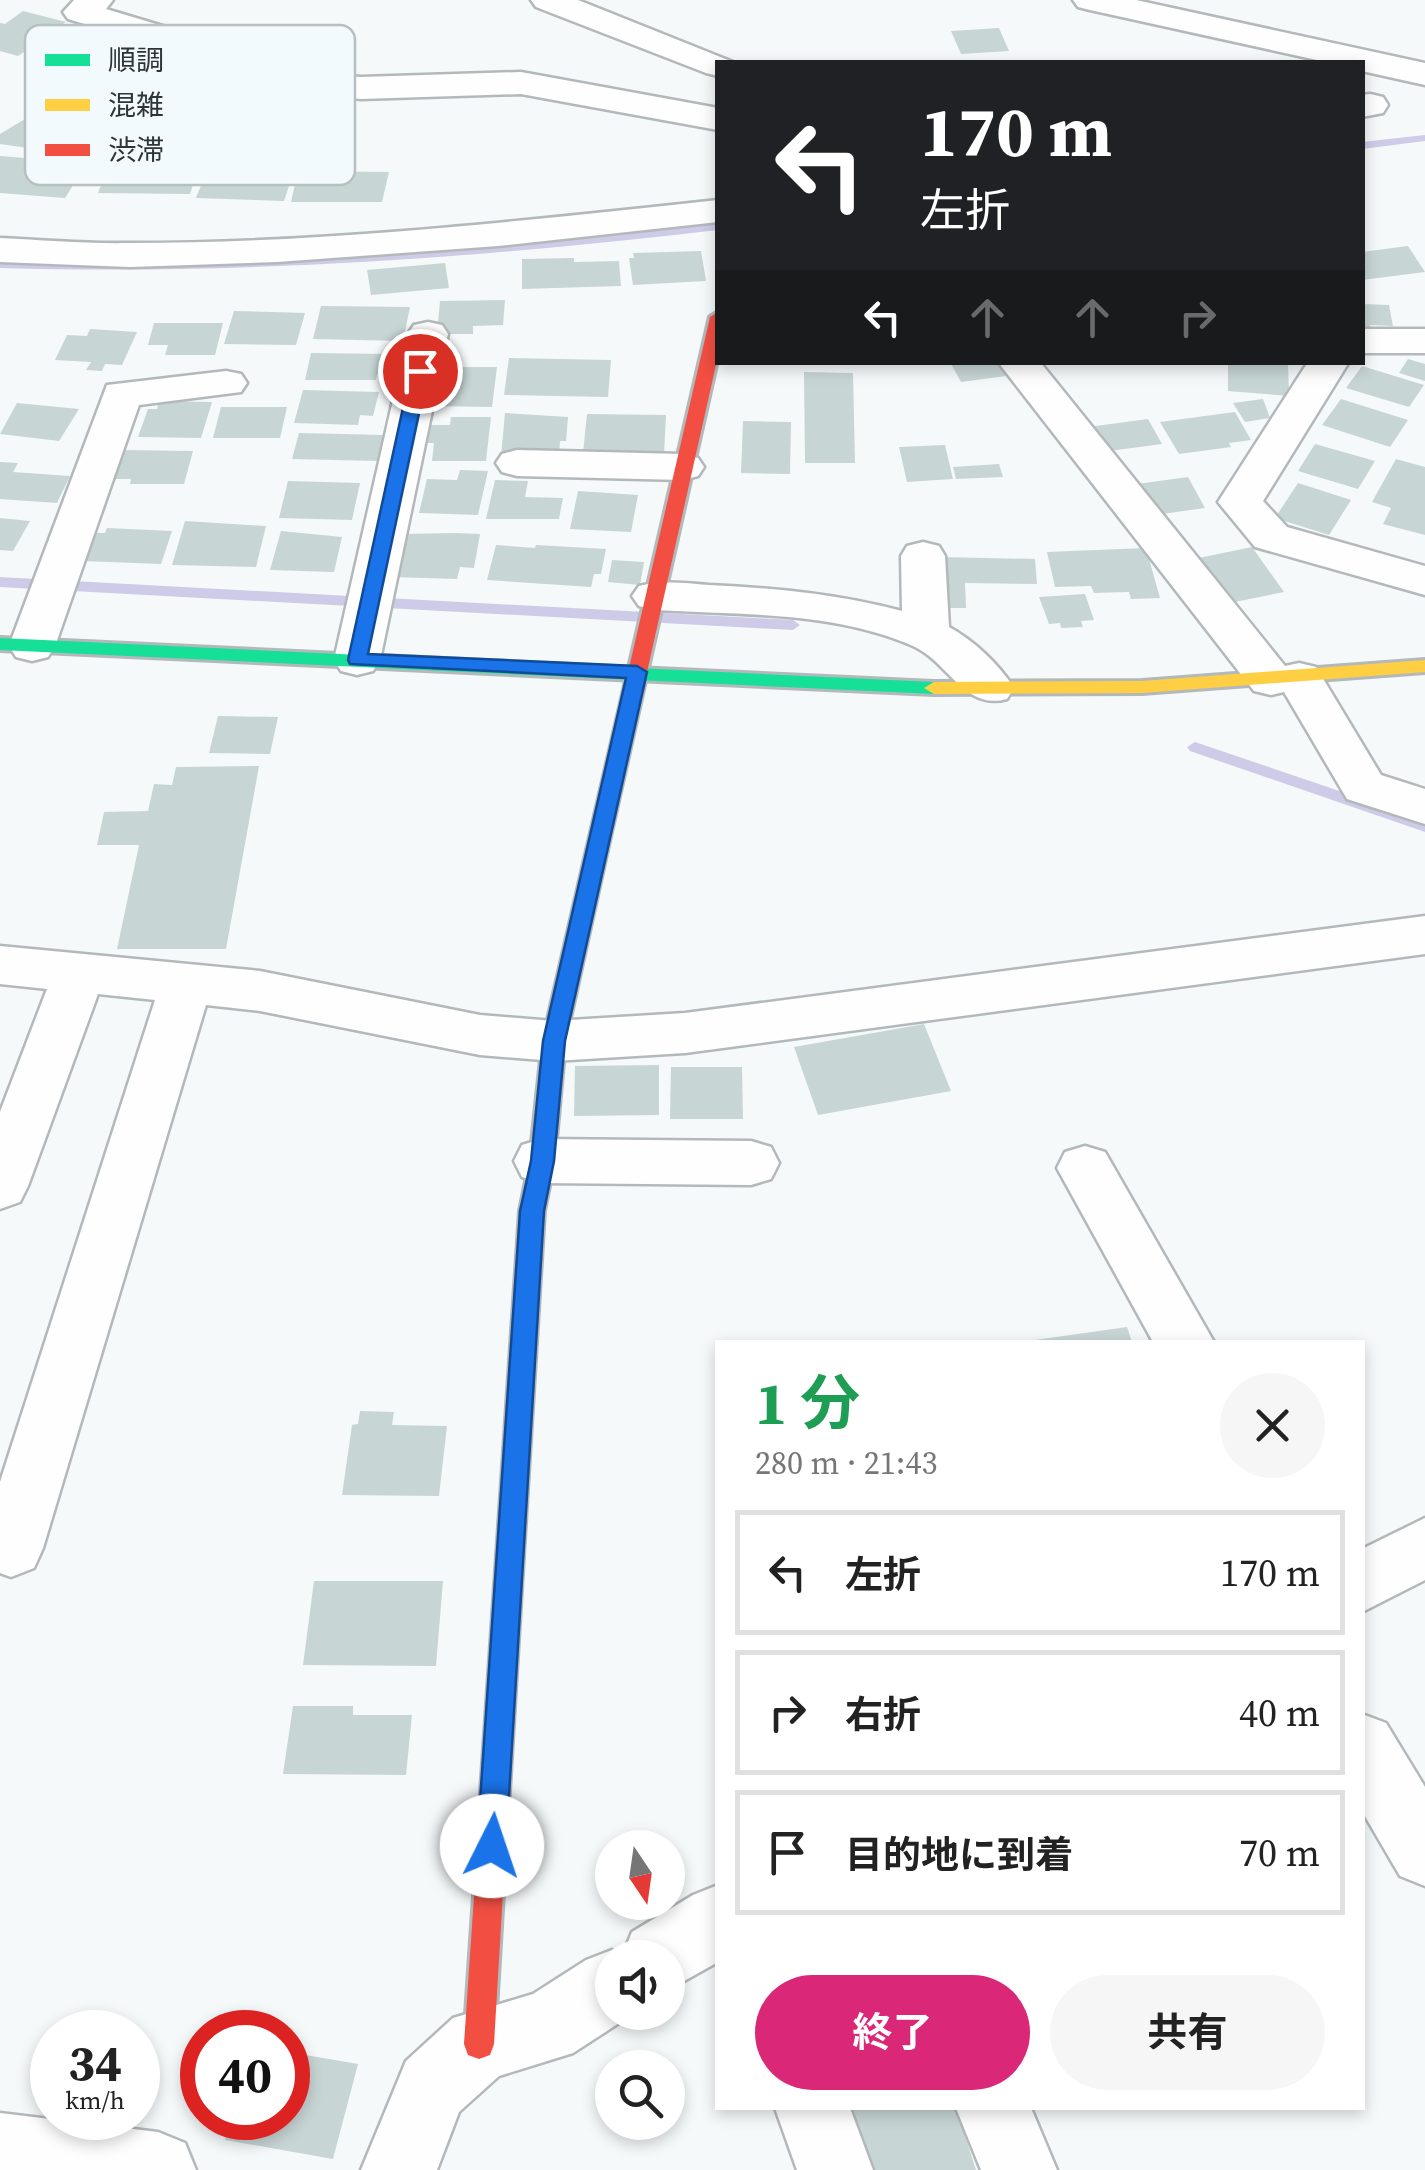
<!DOCTYPE html>
<html lang="ja">
<meta charset="utf-8">
<style>
:root{--surface:#fff;--page:#f6f6f6;--text:#222;--muted:#767676;--line:#e0e0e0;--accent:#db2777}
body{margin:0;font-family:"Source Serif 4","Noto Sans JP",serif;background:var(--page);color:var(--text);height:100vh;display:flex;flex-direction:column;font-size:38px;white-space:nowrap}
*{box-sizing:border-box;margin:0}
p{font-size:32px;color:var(--muted)}
.icon{flex:none;width:55px;height:55px;fill:none;stroke:currentColor;stroke-width:2;stroke-linecap:round;stroke-linejoin:round}
.map{position:relative;flex:1;overflow:hidden}
.sheet{position:absolute;left:715px;top:1340px;width:650px;height:770px;display:flex;flex-direction:column;background:var(--surface);border-radius:0px;box-shadow:0 5px 15px #0003}
.sheet>*{flex:none}
.guide{position:absolute;left:715px;top:60px;width:650px;height:305px;border-radius:0px;box-shadow:0 5px 15px #0003;background:#202124;color:#fff;overflow:hidden}
.needle{width:65px;rotate:167deg}
.controls{position:absolute;left:595px;top:1830px;display:grid;gap:20px}
.controls a{display:grid;place-items:center;width:90px;height:90px;border-radius:50%;background:var(--surface);box-shadow:0 5px 15px #0003;font-size:50px}
.speed{position:absolute;left:30px;top:2010px;display:flex;gap:20px;font-size:50px;font-weight:700;text-align:center}
.speed>*{display:grid;place-content:center;width:130px;height:130px;border-radius:50%;background:var(--surface);box-shadow:0 5px 15px #0003;line-height:1}
.speed small{font-size:25px;font-weight:400}
.speed .limit{border:15px solid #d22;background:#fff;color:#111}
.pin{position:absolute;display:grid;place-items:center;width:85px;height:85px;color:#fff;margin:-42px;border:5px solid #fff;border-radius:50%;box-shadow:0 2px 10px #0007}
.me{position:absolute;width:110px;margin:-55px;rotate:4deg;stroke-linejoin:round;filter:drop-shadow(0 0 8px #0008)}
.turn{display:flex;align-items:center;gap:35px;height:210px;padding:0 40px;font-size:45px}
.turn .icon{width:130px;height:130px;stroke-width:2.5}
.turn b{display:block;font-size:70px;line-height:85px}
.lanes{display:flex;align-items:center;height:95px;padding:0 40px;background:#0003;justify-content:center;gap:50px;direction:ltr}
.lanes .off{opacity:.35}
.round{display:grid;place-items:center;flex:none;width:105px;height:105px;border-radius:52px;background:var(--page)}
.summary{display:flex;align-items:center;justify-content:space-between;height:170px;padding:0 40px}
h1{font-size:60px;font-weight:700;line-height:75px;color:#1e9e55}
.button{display:flex;gap:20px;margin-top:auto;padding:20px 40px}
.button a{flex:1;height:115px;border-radius:60px;background:var(--accent);color:#fff;font-size:40px;font-weight:700;line-height:115px;text-align:center}
.button a+a{background:var(--page);color:var(--text)}
ul{padding:0;list-style:none}
li{display:flex;align-items:center;gap:30px;height:125px;margin:0 20px 15px;padding:0 20px;border:5px solid var(--line);border-radius:0px}
li div{flex:1}
li b{display:block;font-size:38px}
li em{font-style:normal}
.map>svg:first-child{display:block}
</style>
<div class="map">
<svg width="1425" height="2170" viewBox="0 0 1425 2170">
<rect width="100%" height="100%" fill="#f5f9fa"/>
<g fill="none" stroke-linecap="round" stroke-linejoin="round">
<g fill="#cdcbe8" fill-rule="evenodd">
<polygon points="1425,135 1425,141 1362,149 1362,142"/>
<path d="M718,222V230C479,258 241,275 0,268V260C241,268 479,250 718,222Z"/>
<polygon points="0,577 793,620 800,625 793,630 0,587"/>
<polygon points="1195,742 1425,820 1425,832 1190,751 1187,747"/>
</g>
</g>
<g fill="#c8d5d5">
<polygon points="23,11 66,22 56,28 77,34 61,45 41,40 18,56 0,51 0,23 5,24"/>
<polygon points="999,28 1009,51 961,54 951,31"/>
<polygon points="30,116 47,122 40,126 53,131 28,148 0,144 0,134"/>
<polygon points="0,156 87,163 65,198 0,193"/>
<polygon points="109,165 199,166 190,194 98,193"/>
<polygon points="208,168 294,171 284,201 196,198"/>
<polygon points="298,171 389,172 382,202 291,202"/>
<polygon points="1408,246 1425,272 1362,280 1362,252"/>
<polygon points="701,251 706,281 633,285 629,258 634,258 633,253"/>
<polygon points="574,258 574,262 619,261 621,286 522,289 522,259"/>
<polygon points="445,263 449,288 371,295 367,270"/>
<polygon points="505,300 503,325 473,326 473,334 437,334 440,301"/>
<polygon points="1362,304 1389,305 1393,326 1370,325 1371,332 1362,331"/>
<polygon points="321,306 410,307 403,341 313,339"/>
<polygon points="234,311 305,313 296,345 224,344"/>
<polygon points="154,323 223,323 215,355 165,355 168,345 148,345"/>
<polygon points="90,329 137,332 122,365 105,364 102,371 86,370 91,362 55,360 67,335 87,336"/>
<polygon points="311,353 389,354 386,374 377,374 376,380 305,380"/>
<polygon points="509,358 611,360 608,397 504,395"/>
<polygon points="1408,359 1425,364 1425,381 1399,373"/>
<polygon points="950,362 999,362 1006,376 961,382"/>
<polygon points="1228,362 1288,362 1289,396 1228,391"/>
<polygon points="1362,366 1424,385 1409,407 1346,388"/>
<polygon points="437,367 497,367 492,407 431,406"/>
<polygon points="804,372 853,373 855,463 805,463"/>
<polygon points="303,390 379,392 373,416 360,415 358,425 294,423"/>
<polygon points="1263,399 1270,418 1245,422 1233,403"/>
<polygon points="1341,399 1408,420 1390,447 1322,425"/>
<polygon points="159,401 212,402 201,438 138,437 148,409 157,409"/>
<polygon points="17,403 79,409 59,441 0,434"/>
<polygon points="221,407 287,407 280,438 213,438"/>
<polygon points="1235,412 1251,440 1229,443 1231,447 1179,454 1160,422"/>
<polygon points="505,413 568,417 566,441 560,441 559,456 501,456"/>
<polygon points="587,414 666,415 664,454 583,453"/>
<polygon points="451,417 491,417 486,461 432,461 434,443 423,443 425,425 450,425"/>
<polygon points="1148,419 1162,444 1094,453 1081,428"/>
<polygon points="743,421 791,422 790,474 741,473"/>
<polygon points="299,433 385,435 379,461 292,459"/>
<polygon points="1315,444 1375,461 1358,489 1298,471"/>
<polygon points="945,445 953,479 907,482 899,447"/>
<polygon points="121,450 193,451 184,484 130,484 131,479 113,479"/>
<polygon points="1396,459 1425,467 1425,535 1383,524 1391,508 1372,502"/>
<polygon points="0,462 18,463 13,472 70,476 57,503 0,499"/>
<polygon points="999,464 1003,477 956,479 953,467"/>
<polygon points="460,470 488,471 478,515 419,513 427,479 457,480"/>
<polygon points="1188,477 1205,508 1148,516 1130,485"/>
<polygon points="495,480 528,481 525,497 563,498 559,519 486,519"/>
<polygon points="288,481 360,483 352,520 279,518"/>
<polygon points="1298,483 1351,500 1329,535 1275,518"/>
<polygon points="578,491 638,495 631,532 570,529"/>
<polygon points="0,518 30,521 13,551 0,550"/>
<polygon points="185,521 266,526 256,567 172,565"/>
<polygon points="107,528 172,531 161,564 83,561 92,533 105,533"/>
<polygon points="281,531 342,537 334,572 270,570"/>
<polygon points="455,533 480,534 474,568 460,567 457,579 391,577 401,534"/>
<polygon points="496,545 535,548 536,545 606,549 601,574 594,574 591,587 487,580"/>
<polygon points="1252,547 1284,592 1220,605 1189,560"/>
<polygon points="1146,548 1160,598 1131,599 1129,592 1094,593 1091,586 1055,587 1047,552"/>
<polygon points="941,557 1035,559 1037,584 965,583 966,608 943,608"/>
<polygon points="612,560 644,562 640,585 608,582"/>
<polygon points="1085,594 1094,620 1081,621 1083,627 1061,628 1060,623 1049,624 1039,597"/>
<polygon points="218,716 278,717 270,754 209,753"/>
<polygon points="259,766 226,949 117,949 139,845 97,845 104,812 148,811 154,784 172,785 176,767"/>
<polygon points="924,1024 951,1091 818,1115 794,1047"/>
<polygon points="659,1065 659,1115 574,1116 575,1066"/>
<polygon points="671,1067 742,1067 743,1119 670,1119"/>
<polygon points="1127,1327 1132,1342 1035,1342 1035,1340"/>
<polygon points="360,1411 394,1412 392,1425 447,1426 439,1496 342,1495 352,1425 358,1424"/>
<polygon points="314,1581 443,1581 436,1666 303,1665"/>
<polygon points="293,1706 353,1706 353,1715 412,1715 406,1775 283,1774"/>
<polygon points="288,2052 358,2064 333,2159 225,2140 231,2118 288,2118"/>
<polygon points="844,2108 956,2108 976,2170 863,2170"/>
</g>
<g fill="none" stroke-linecap="round" stroke-linejoin="round">
<defs>
<g id="street">
<polygon points="74,0 113,0 106,9 323,74 361,77 521,72 718,108 718,130 521,94 361,99 320,95 68,19 63,12"/>
<polygon points="531,0 578,0 733,62 718,62 718,76 706,73 536,7"/>
<polygon points="1073,0 1136,0 1425,63 1425,85 1362,71 1362,62 1326,62 1090,10 1078,7"/>
<polygon points="1370,94 1383,97 1388,105 1383,113 1362,117 1362,95"/>
<path d="M718,200V222L498,246L277,262L130,267L0,262V238C43,240 87,244 130,243C327,243 522,221 718,200Z"/>
<polygon points="428,322 442,325 448,334 380,660 373,671 357,675 341,671 334,660 408,334 414,325"/>
<rect x="1362" y="329" width="63" height="24"/>
<polygon points="998,362 1040,362 1285,666 1299,663 1316,667 1381,775 1425,789 1425,824 1347,799 1284,692 1271,695 1254,691"/>
<polygon points="1308,362 1349,362 1263,501 1287,527 1425,566 1425,595 1255,547 1218,502"/>
<polygon points="226,371 241,374 247,383 241,392 139,405 55,646 48,657 32,661 16,657 9,646 107,385"/>
<polygon points="517,450 683,454 698,458 704,467 698,476 683,480 517,476 502,472 496,463 502,454"/>
<path d="M923,542L939,546L945,556L949,627C974,641 998,663 1014,688L1007,699C964,711 949,662 913,646C834,611 739,615 655,610L639,606L632,596L639,586C662,580 685,583 709,585C775,588 838,594 902,611L901,556L907,546Z"/>
<polygon points="1425,916 1425,954 685,1053 554,1061 480,1055 260,1011 206,1005 43,1548 34,1568 11,1577 0,1573 0,1482 155,1000 98,994 28,1186 20,1202 0,1209 0,1112 47,989 0,984 0,946 260,971 480,1015 554,1021 685,1013"/>
<polygon points="542,1139 751,1141 771,1147 779,1163 771,1179 751,1185 542,1183 522,1177 514,1161 522,1145"/>
<polygon points="1085,1146 1105,1152 1214,1342 1153,1342 1057,1168 1065,1152"/>
<polygon points="1425,1518 1425,1580 1362,1612 1362,1549"/>
<polygon points="1362,1714 1386,1723 1425,1787 1425,1886 1400,1876 1362,1811"/>
<polygon points="718,1885 718,1962 668,1990 668,1958 612,1958 612,2012 636,2012 573,2053 499,2076 459,2112 437,2170 361,2170 406,2061 453,2018 533,1994 586,1960 612,1950 623,1954 632,1932 693,1895"/>
<polygon points="775,2108 850,2108 873,2170 797,2170"/>
<polygon points="956,2108 1031,2108 1057,2170 981,2170"/>
<polygon points="0,2113 158,2132 185,2143 196,2170 0,2170"/>
</g>
<polygon id="fast" points="0,638 934,682 944,688 934,694 0,650"/>
<g id="slow">
<polygon points="1425,660 1425,672 1142,693 934,694 924,688 934,682 1142,681"/>
<polygon points="597,843 607,850 565,1041 554,1161 544,1211 523,1556 519,1564 510,1568 501,1564 497,1556 520,1211 530,1161 543,1041 587,850"/>
</g>
<g id="jam">
<polygon points="718,312 718,356 607,850 597,857 587,850 710,317"/>
<polygon points="510,1544 519,1548 523,1556 494,2044 490,2055 479,2059 468,2055 464,2044 497,1556 501,1548"/>
</g>
</defs>
<use href="#street" stroke="#b3b9bb" stroke-width="5"/>
<use href="#fast" stroke="#b3b9bb" stroke-width="6"/>
<use href="#slow" stroke="#b3b9bb" stroke-width="6"/>
<use href="#jam" stroke="#b3b9bb" stroke-width="6"/>
<use href="#street" fill="#fefefe" fill-rule="evenodd"/>
<use href="#fast" fill="#16e098" fill-rule="evenodd"/>
<use href="#slow" fill="#ffcf43" fill-rule="evenodd"/>
<use href="#jam" fill="#f24e42" fill-rule="evenodd"/>
</g>
<polygon fill="#1a73e8" stroke="#114b97" stroke-width="2.5" points="420,366 428,371 368,654 637,666 647,672 565,1041 554,1161 544,1211 506,1846 502,1856 492,1860 482,1856 477,1846 520,1211 531,1161 543,1041 626,678 350,664 348,660 411,371"/>
<rect x="25" y="25" width="330" height="160" rx="15" fill="#f2fafd" stroke="#b7bfc2" stroke-width="2.5"/>
<rect x="45" y="54" width="45" height="12" fill="#16e098"/>
<rect x="45" y="99" width="45" height="12" fill="#ffcf43"/>
<rect x="45" y="144" width="45" height="12" fill="#f24e42"/>
<g font-size="28" fill="#2d3538">
<text x="108" y="70">順調</text>
<text x="108" y="115">混雑</text>
<text x="108" y="160">渋滞</text>
</g>
</svg>
<div class="controls">
<a><svg class="needle" viewBox="-14 -14 28 28"><path d="M0-13l5 13h-10z" fill="#e53935"/><path d="M0 13l5-13h-10z" fill="#767676"/></svg></a>
<a><svg class="icon" aria-label="sound" viewBox="0 0 24 24"><path d="M4 9h4l5-4v14l-5-4H4zM17 9q2 3 0 6"/></svg></a>
<a><svg class="icon" aria-label="search" viewBox="0 0 24 24"><circle cx="10" cy="10" r="6"/><path d="M15 15l6 6"/></svg></a>
</div>
<div class="speed"><div>34<small>km/h</small></div><div class="limit">40</div></div>
<div class="pin" style="left:420px;top:371px;background:#d93025"><svg class="icon" aria-label="arrive" viewBox="0 0 24 24"><path d="M6 21V4h12l-3 4 3 4H6"/></svg></div>
<svg class="me" style="left:492px;top:1846px" viewBox="-20 -20 40 40"><circle r="19" fill="#fff"/><path d="M0-13L10 11 0 6-10 11z" fill="#1a73e8"/></svg>
<div class="guide">
<div class="turn"><svg class="icon" aria-label="left" viewBox="0 0 24 24"><path d="M17 20v-9H6M10 6l-5 5 5 5"/></svg><div><b>170 m</b>左折</div></div>
<div class="lanes"><svg class="icon" aria-label="left" viewBox="0 0 24 24"><path d="M17 20v-9H6M10 6l-5 5 5 5"/></svg><svg class="icon off" aria-label="ahead" viewBox="0 0 24 24"><path d="M12 20V5M6 11l6-6 6 6"/></svg><svg class="icon off" aria-label="ahead" viewBox="0 0 24 24"><path d="M12 20V5M6 11l6-6 6 6"/></svg><svg class="icon off" aria-label="right" viewBox="0 0 24 24"><path d="M7 20v-9h11M14 6l5 5-5 5"/></svg></div>
</div>
<section class="sheet">
<div class="summary"><div><h1>1 分</h1><p>280 m · 21:43</p></div><a class="round"><svg class="icon" aria-label="close" viewBox="0 0 24 24"><path d="M6 6l12 12M18 6L6 18"/></svg></a></div>
<ul>
<li><svg class="icon" aria-label="left" viewBox="0 0 24 24"><path d="M17 20v-9H6M10 6l-5 5 5 5"/></svg><div><b>左折</b></div><em>170 m</em></li>
<li><svg class="icon" aria-label="right" viewBox="0 0 24 24"><path d="M7 20v-9h11M14 6l5 5-5 5"/></svg><div><b>右折</b></div><em>40 m</em></li>
<li><svg class="icon" aria-label="arrive" viewBox="0 0 24 24"><path d="M6 21V4h12l-3 4 3 4H6"/></svg><div><b>目的地に到着</b></div><em>70 m</em></li>
</ul>
<div class="button"><a>終了</a><a>共有</a></div>
</section>
</div>
